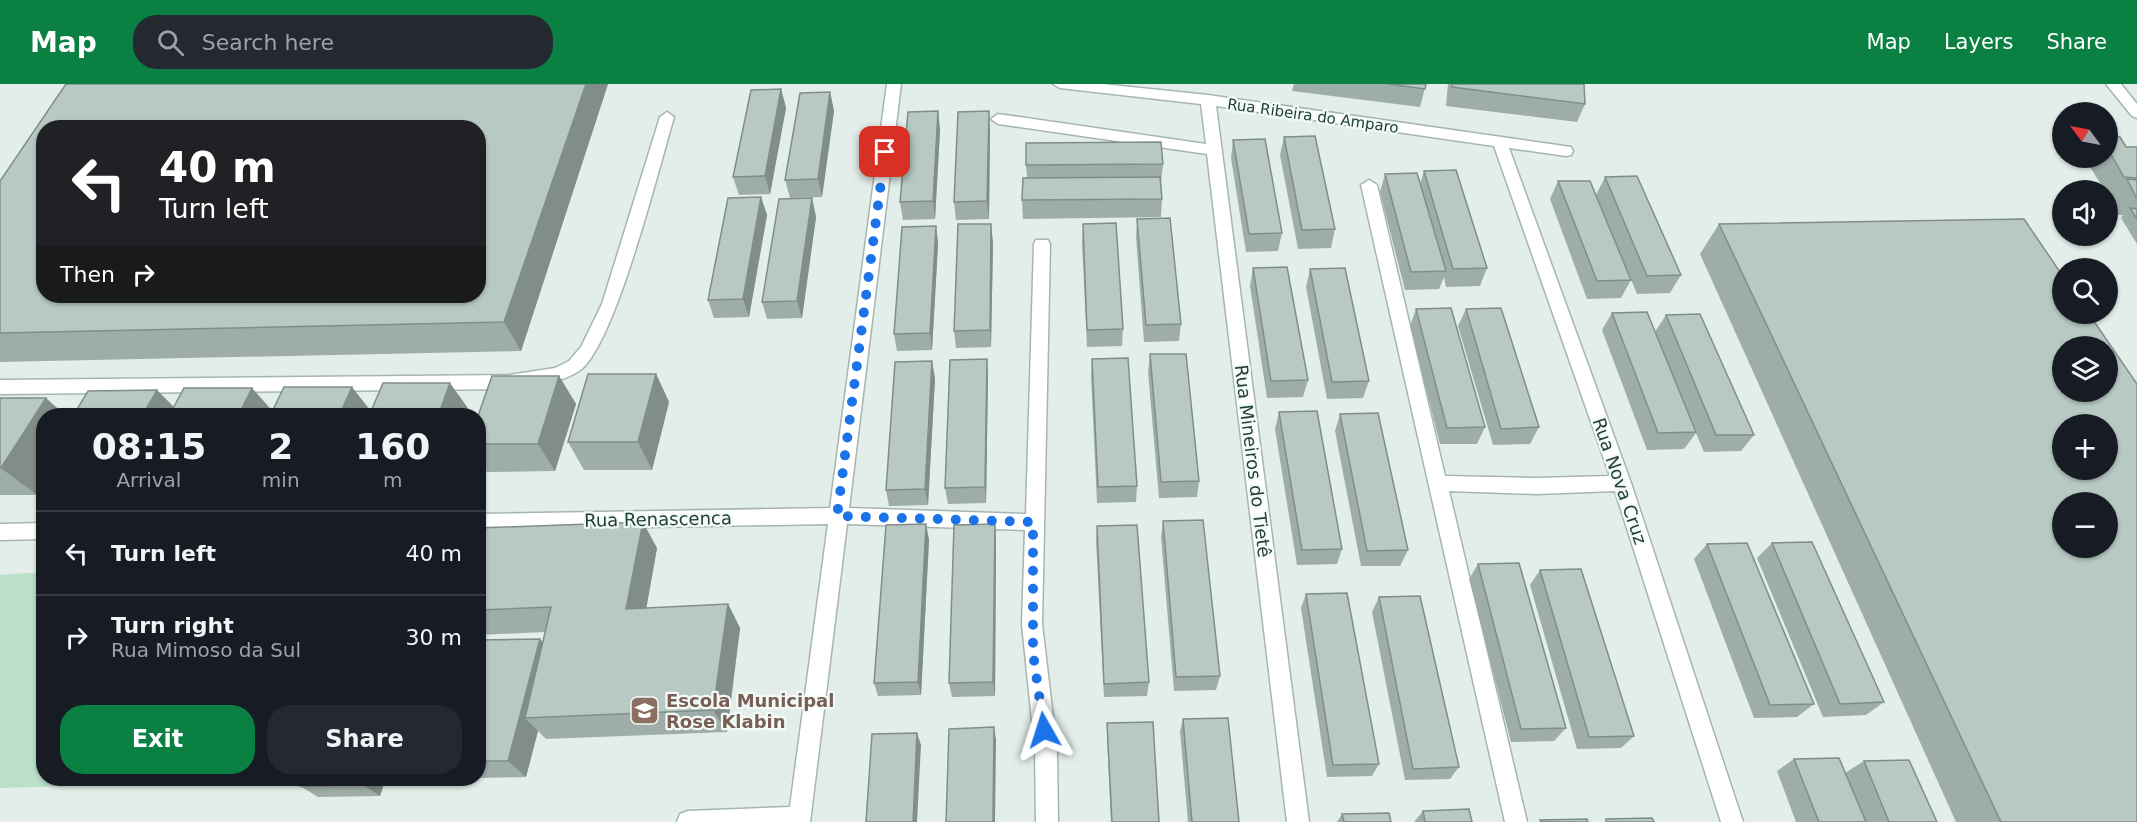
<!DOCTYPE html>
<meta charset="utf-8">
<style>
:root{--surface:#171b24;--page:#242831;--text:#f1f3f6;--muted:#9ea1a6;--line:#363941;--accent:#0b8043}
body{margin:0;font-family:"DejaVu Sans",sans-serif;background:var(--page);color:var(--text);height:100vh;display:flex;flex-direction:column;font-size:22px;white-space:nowrap}
*{box-sizing:border-box;margin:0}
p{font-size:20px;color:var(--muted)}
.icon{flex:none;width:33px;height:33px;fill:none;stroke:currentColor;stroke-width:2;stroke-linecap:round;stroke-linejoin:round}
.map{position:relative;flex:1;overflow:hidden}
.drawer{position:absolute;left:36px;top:324px;width:450px;height:378px;display:flex;flex-direction:column;background:var(--surface);border-radius:24px;box-shadow:0 2px 4px #0004}
.drawer>*{flex:none}
.banner{position:absolute;left:36px;top:36px;width:450px;height:183px;border-radius:24px;box-shadow:0 2px 4px #0004;background:#202124;color:#fff;overflow:hidden}
.needle{width:39px;rotate:302deg}
.buttons{position:absolute;left:2052px;top:18px;display:grid;gap:12px}
.buttons a{display:grid;place-items:center;width:66px;height:66px;border-radius:50%;background:var(--surface);box-shadow:0 2px 4px #0004;font-size:30px}
.pin{position:absolute;display:grid;place-items:center;width:51px;height:51px;color:#fff;margin:-26px;border-radius:12px;box-shadow:0 3px 9px #0006}
.me{position:absolute;width:66px;margin:-33px;rotate:354deg;stroke-linejoin:round;filter:drop-shadow(0 0 4px #0008)}
.turn{display:flex;align-items:center;gap:21px;height:126px;padding:0 24px;font-size:27px}
.turn .icon{width:78px;height:78px;stroke-width:2.5}
.turn b{display:block;font-size:42px;line-height:51px}
.then{display:flex;align-items:center;height:57px;padding:0 24px;background:#0003;gap:12px;font-size:22px}
.eta{display:flex;justify-content:space-evenly;align-items:center;height:102px;text-align:center}
.eta b{font-size:36px;font-weight:600;line-height:42px}
.cta{display:flex;gap:12px;margin-top:auto;padding:12px 24px}
.cta a{flex:1;height:69px;border-radius:24px;background:var(--accent);color:#fff;font-size:24px;font-weight:600;line-height:69px;text-align:center}
.cta a+a{background:var(--page);color:var(--text)}
ul{padding:0;list-style:none}
li{display:flex;align-items:center;gap:18px;height:84px;padding:0 24px;border-top:2px solid var(--line)}
li div{flex:1}
li b{display:block;font-size:22px}
li em{font-style:normal}
header{display:flex;align-items:center;gap:36px;box-sizing:border-box;height:84px;padding:0 30px;background:var(--accent);color:#fff}
header strong{font-size:28px}
nav{display:flex;gap:33px;margin-inline-start:auto;font-size:21px}
.search{width:420px;height:54px;background:var(--page);display:flex;align-items:center;gap:15px;box-sizing:border-box;padding:0 21px;border-radius:24px;color:var(--muted);font-size:22px}
.map>svg:first-child{display:block}
</style>
<header>
<strong>Map</strong>
<div class="search"><svg class="icon" aria-label="search" viewBox="0 0 24 24"><circle cx="10" cy="10" r="6"/><path d="M15 15l6 6"/></svg>Search here</div>
<nav><a>Map</a><a>Layers</a><a>Share</a></nav>
</header>
<div class="map">
<svg width="2137" height="738" viewBox="0 0 2137 738">
<rect width="100%" height="100%" fill="#e3eeea"/>
<polygon fill="#bbe0c9" points="43,488 44,694 308,696 0,704 0,491"/>
<g fill="none" stroke-linecap="round" stroke-linejoin="round">
<defs>
<path id="lane" d="M667,28L674,33C660,80 614,265 579,287C559,300 532,301 509,305L0,310V296L509,291L555,284L569,277L581,263L602,220L660,33Z"/>
<g id="street">
<polygon points="887,0 901,0 849,424 1026,430 1034,160 1036,156 1048,156 1050,160 1042,540 1057,667 1058,738 1036,738 1035,667 1022,540 1025,446 847,440 810,738 677,738 680,730 688,727 790,723 828,440 478,446 478,430 830,424"/>
<polygon points="1053,0 1102,0 1208,11 1571,63 1573,67 1571,71 1566,72 1509,64 1631,399 1743,738 1721,738 1615,407 1536,410 1449,407 1527,738 1505,738 1361,101 1369,96 1377,101 1445,392 1536,394 1610,392 1494,62 1216,22 1309,738 1287,738 1207,70 998,40 991,35 998,30 1206,60 1201,20 1060,4"/>
<polygon points="2106,0 2121,0 2137,20 2137,34 2132,32"/>
<polygon points="44,439 44,455 0,456 0,440"/>
</g>
</defs>
<use href="#lane" stroke="#a5b6b2" stroke-width="3"/>
<use href="#street" stroke="#a5b6b2" stroke-width="3"/>
<use href="#lane" fill="#fff" fill-rule="evenodd"/>
<use href="#street" fill="#fff" fill-rule="evenodd"/>
</g>
<g fill="#9eada8">
<polygon points="608,0 521,267 0,278 0,97"/>
<polygon points="1294,0 1426,0 1420,23 1292,7"/>
<polygon points="1448,0 1584,0 1585,20 1577,38 1446,22"/>
<polygon points="781,5 786,24 770,110 739,111 733,93"/>
<polygon points="830,8 834,27 822,113 790,114 785,96"/>
<polygon points="938,27 940,46 935,135 903,136 900,118"/>
<polygon points="990,46 989,135 956,136 954,118"/>
<polygon points="2108,52 2126,63 2137,63 2137,160 2121,134 2123,131 2118,131 2109,113 2110,112 2108,112 2108,106 2104,106 2085,74 2108,74"/>
<polygon points="1284,53 1335,145 1331,164 1298,165 1280,71"/>
<polygon points="1233,56 1282,149 1278,167 1246,168 1231,74"/>
<polygon points="1163,80 1161,98 1162,115 1161,133 1023,135 1022,116 1027,93 1026,81"/>
<polygon points="1424,87 1487,184 1480,202 1446,203 1444,193 1439,205 1405,206 1380,108 1385,90 1420,100"/>
<polygon points="1605,93 1681,191 1670,209 1637,210 1596,111"/>
<polygon points="1558,97 1631,196 1621,214 1587,215 1550,115"/>
<polygon points="761,113 767,131 749,233 714,234 708,216"/>
<polygon points="812,114 816,133 802,234 767,235 762,218"/>
<polygon points="1137,135 1181,240 1179,257 1144,258 1136,153"/>
<polygon points="1083,140 1123,245 1122,262 1087,263 1082,158"/>
<polygon points="1719,140 2137,738 1956,738 1700,170"/>
<polygon points="936,142 938,160 932,266 897,267 894,250"/>
<polygon points="993,158 991,263 956,264 954,247"/>
<polygon points="1253,184 1308,296 1303,313 1267,314 1250,202"/>
<polygon points="1310,185 1369,297 1363,314 1327,315 1306,203"/>
<polygon points="1416,225 1485,343 1477,360 1440,360 1410,242"/>
<polygon points="1466,225 1539,343 1530,360 1493,361 1458,242"/>
<polygon points="1612,229 1655,248 1666,231 1754,351 1741,367 1704,368 1696,349 1684,365 1647,366 1602,246"/>
<polygon points="1150,270 1199,397 1197,413 1159,414 1148,288"/>
<polygon points="987,275 988,292 986,419 948,420 945,404"/>
<polygon points="1092,275 1137,402 1136,418 1097,419 1091,292"/>
<polygon points="656,290 669,318 652,386 584,386 568,358"/>
<polygon points="559,292 576,320 555,387 487,388 478,375 478,332"/>
<polygon points="935,294 928,421 889,422 886,406"/>
<polygon points="0,314 44,332 37,411 0,411"/>
<polygon points="1279,328 1342,465 1337,480 1297,481 1275,345"/>
<polygon points="1340,330 1408,466 1400,482 1361,482 1335,347"/>
<polygon points="1163,437 1220,592 1216,606 1174,607 1161,453"/>
<polygon points="926,440 929,456 921,611 878,612 874,599"/>
<polygon points="995,440 996,456 995,612 952,613 949,599"/>
<polygon points="1097,442 1149,598 1147,612 1104,613 1096,457"/>
<polygon points="478,444 657,464 646,524 728,520 740,544 727,648 546,655 538,647 526,693 478,694 478,556 543,558 545,548 478,551"/>
<polygon points="1772,459 1884,618 1866,631 1823,633 1757,474"/>
<polygon points="1707,460 1814,620 1797,633 1754,634 1694,475"/>
<polygon points="1478,480 1566,644 1554,657 1511,658 1469,495"/>
<polygon points="1540,486 1634,652 1621,664 1577,665 1530,501"/>
<polygon points="1306,510 1379,680 1372,692 1327,693 1301,524"/>
<polygon points="1379,513 1459,683 1450,695 1405,696 1372,528"/>
<polygon points="1183,635 1239,738 1188,738 1180,647"/>
<polygon points="1107,639 1159,738 1111,738 1107,652"/>
<polygon points="1794,675 1845,689 1864,677 1937,738 1796,738 1777,687"/>
<polygon points="386,694 380,712 318,713 300,702"/>
<polygon points="1423,727 1472,738 1414,738"/>
<polygon points="1342,730 1391,738 1337,738"/>
</g>
<g fill="#818d88">
<polygon points="586,0 608,0 521,267 504,238"/>
<polygon points="781,5 786,24 770,110 765,92"/>
<polygon points="830,8 834,27 822,113 818,95"/>
<polygon points="938,27 940,46 935,135 933,117"/>
<polygon points="989,27 990,46 989,135 987,117"/>
<polygon points="761,113 767,131 749,233 743,215"/>
<polygon points="812,114 816,133 802,234 797,217"/>
<polygon points="991,140 993,158 991,263 990,246"/>
<polygon points="936,142 938,160 932,266 930,249"/>
<polygon points="987,275 988,292 986,419 985,403"/>
<polygon points="932,277 935,294 928,421 925,405"/>
<polygon points="656,290 669,318 652,386 638,358"/>
<polygon points="559,292 576,320 555,387 538,360"/>
<polygon points="450,299 470,327 468,332 438,332"/>
<polygon points="352,303 374,331 374,332 339,332"/>
<polygon points="252,304 277,332 238,332"/>
<polygon points="157,306 183,332 142,332"/>
<polygon points="46,314 66,332 44,332 44,400 37,411 1,384"/>
<polygon points="643,438 657,464 642,549 626,525"/>
<polygon points="926,440 929,456 921,611 918,598"/>
<polygon points="995,440 996,456 995,612 993,598"/>
<polygon points="728,520 740,544 727,648 713,626"/>
<polygon points="540,555 556,574 525,634 538,647 526,693 508,677"/>
<polygon points="994,643 996,656 995,738 993,738"/>
<polygon points="917,649 921,661 917,738 913,738"/>
<polygon points="365,694 386,694 380,712 363,701"/>
</g>
<g fill="#b8c9c3" stroke="#818d88" stroke-width="1.5" fill-rule="evenodd">
<path d="M66,0H586L504,238L0,249V97ZM44,44H478V212H44Z"/>
<polygon points="1388,0 1426,0 1425,5"/>
<polygon points="1452,0 1584,0 1585,20 1452,3"/>
<polygon points="781,5 765,92 733,93 751,6"/>
<polygon points="830,8 818,95 785,96 800,9"/>
<polygon points="938,27 933,117 900,118 908,28"/>
<polygon points="989,27 987,117 954,118 958,28"/>
<polygon points="1315,52 1335,145 1302,146 1284,53"/>
<polygon points="2108,52 2120,53 2126,63 2137,63 2137,94 2124,93 2108,65"/>
<polygon points="1265,55 1282,149 1249,150 1233,56"/>
<polygon points="1161,58 1163,80 1026,81 1026,59"/>
<polygon points="1456,86 1487,184 1453,185 1424,87"/>
<polygon points="1417,89 1446,187 1411,188 1385,90"/>
<polygon points="1637,92 1681,191 1647,192 1605,93"/>
<polygon points="1160,93 1162,115 1022,116 1023,94"/>
<polygon points="2127,95 2137,96 2137,113 2136,113"/>
<polygon points="1558,97 1590,97 1631,196 1597,197"/>
<polygon points="761,113 743,215 708,216 728,114"/>
<polygon points="812,114 797,217 762,218 779,115"/>
<polygon points="2130,124 2137,125 2137,135"/>
<polygon points="1170,134 1181,240 1146,241 1137,135"/>
<path d="M2024,135L2062,191V230H2089L2137,300V738H2001L1719,140ZM2062,262H2108V308H2062ZM2062,340H2108V386H2062ZM2062,418H2108V464H2062Z"/>
<polygon points="1116,139 1123,245 1087,246 1083,140"/>
<polygon points="958,140 991,140 990,246 954,247"/>
<polygon points="936,142 930,249 894,250 902,143"/>
<polygon points="1287,183 1308,296 1271,297 1253,184"/>
<polygon points="1345,184 1369,297 1332,298 1310,185"/>
<polygon points="1451,224 1485,343 1447,344 1416,225"/>
<polygon points="1501,224 1539,343 1501,345 1466,225"/>
<polygon points="1647,228 1696,348 1658,349 1612,229"/>
<polygon points="1700,230 1754,351 1716,351 1666,231"/>
<polygon points="1150,270 1186,270 1199,397 1161,398"/>
<polygon points="1128,274 1137,402 1098,403 1092,275"/>
<polygon points="987,275 985,403 945,404 950,276"/>
<polygon points="932,277 925,405 886,406 895,278"/>
<polygon points="588,290 656,290 638,358 568,358"/>
<polygon points="492,292 559,292 538,360 478,360 478,332"/>
<polygon points="383,299 450,299 438,332 369,332"/>
<polygon points="284,303 352,303 339,332 270,332"/>
<polygon points="184,304 252,304 238,332 169,332"/>
<polygon points="157,306 142,332 73,332 88,307"/>
<polygon points="0,314 46,314 1,384 0,384"/>
<polygon points="1317,327 1342,465 1302,466 1279,328"/>
<polygon points="1378,329 1408,466 1367,467 1340,330"/>
<polygon points="1203,436 1220,592 1176,593 1163,437"/>
<polygon points="643,438 626,525 728,520 713,626 525,634 551,523 478,526 478,444"/>
<polygon points="926,440 918,598 874,599 886,441"/>
<polygon points="995,440 993,598 949,599 954,441"/>
<polygon points="1137,441 1149,598 1104,600 1097,442"/>
<polygon points="1812,458 1884,618 1840,620 1772,459"/>
<polygon points="1747,459 1814,620 1770,621 1707,460"/>
<polygon points="1519,479 1566,644 1521,645 1478,480"/>
<polygon points="1581,485 1634,652 1589,653 1540,486"/>
<polygon points="1347,509 1379,680 1333,681 1306,510"/>
<polygon points="1420,512 1459,683 1413,685 1379,513"/>
<polygon points="540,555 508,677 478,677 478,556"/>
<polygon points="1228,634 1239,738 1192,738 1183,635"/>
<polygon points="1153,638 1159,738 1112,738 1107,639"/>
<polygon points="994,643 993,738 946,738 949,645"/>
<polygon points="917,649 913,738 866,738 872,650"/>
<polygon points="1839,674 1866,738 1819,738 1794,675"/>
<polygon points="1909,676 1937,738 1889,738 1864,677"/>
<polygon points="303,694 365,694 363,701 300,702"/>
<polygon points="1469,725 1472,738 1425,738 1423,727"/>
<polygon points="1389,729 1391,738 1344,738 1342,730"/>
<polygon points="1652,734 1654,738 1606,738 1606,735"/>
<polygon points="1587,735 1588,738 1541,738 1540,736"/>
</g>
<g fill="none" stroke-linecap="round" stroke-linejoin="round">
<polyline stroke="#1a73e8" stroke-width="10" stroke-dasharray="0 18" points="885,68 837,432 1033,438 1033,569 1044,646"/>
</g>
<defs>
<symbol id="school-square" viewBox="-11 -11 22 22"><rect x="-9" y="-9" width="18" height="18" rx="4" fill="#8d6e63" stroke="#f4faf7"/><path d="M0-5L7-2L0 1L-7-2ZM-4 1L0 2.5L4 1V4Q0 6-4 4Z" fill="#fff"/></symbol>
</defs>
<g fill-rule="evenodd">
<use href="#school-square" x="628" y="610" width="33" height="33"/>
</g>
<g text-anchor="middle" dominant-baseline="central" stroke-width="4.5" stroke-linejoin="round" paint-order="stroke">
<g font-size="15" fill="#21403b" stroke="#f4faf7">
<text transform="translate(1313 32) rotate(8)">Rua Ribeira do Amparo</text>
</g>
<g font-size="18" fill="#21403b" stroke="#f4faf7">
<text transform="translate(1253 377) rotate(83)">Rua Mineiros do Tietê</text>
<text transform="translate(1620 397) rotate(71)">Rua Nova Cruz</text>
<text transform="translate(658 435) rotate(-1)">Rua Renascenca</text>
</g>
<g font-size="18" font-weight="bold" fill="#785e54" stroke="#f4faf7" text-anchor="start">
<text x="666" y="616">Escola Municipal<tspan x="666" dy="21">Rose Klabin</tspan></text>
</g>
</g>
</svg>
<div class="buttons">
<a><svg class="needle" viewBox="-14 -14 28 28"><path d="M0-13l5 13h-10z" fill="#e53935"/><path d="M0 13l5-13h-10z" fill="#9ea1a6"/></svg></a>
<a><svg class="icon" aria-label="sound" viewBox="0 0 24 24"><path d="M4 9h4l5-4v14l-5-4H4zM17 9q2 3 0 6"/></svg></a>
<a><svg class="icon" aria-label="search" viewBox="0 0 24 24"><circle cx="10" cy="10" r="6"/><path d="M15 15l6 6"/></svg></a>
<a><svg class="icon" aria-label="layers" viewBox="0 0 24 24"><path d="M12 4l9 5-9 5-9-5zM3 14l9 5 9-5"/></svg></a>
<a>+</a>
<a>−</a>
</div>
<div class="pin" style="left:885px;top:68px;background:#d93025"><svg class="icon" aria-label="arrive" viewBox="0 0 24 24"><path d="M6 21V4h12l-3 4 3 4H6"/></svg></div>
<svg class="me" style="left:1044px;top:646px" viewBox="-20 -20 40 40"><path d="M0-17L14 15 0 8-14 15z" fill="#1a73e8" stroke="#fff" stroke-width="4"/></svg>
<div class="banner">
<div class="turn"><svg class="icon" aria-label="left" viewBox="0 0 24 24"><path d="M17 20v-9H6M10 6l-5 5 5 5"/></svg><div><b>40 m</b>Turn left</div></div>
<div class="then">Then<svg class="icon" aria-label="right" viewBox="0 0 24 24"><path d="M7 20v-9h11M14 6l5 5-5 5"/></svg></div>
</div>
<section class="drawer">
<div class="eta">
<div><b>08:15</b><p>Arrival</p></div>
<div><b>2</b><p>min</p></div>
<div><b>160</b><p>m</p></div>
</div>
<ul>
<li><svg class="icon" aria-label="left" viewBox="0 0 24 24"><path d="M17 20v-9H6M10 6l-5 5 5 5"/></svg><div><b>Turn left</b></div><em>40 m</em></li>
<li><svg class="icon" aria-label="right" viewBox="0 0 24 24"><path d="M7 20v-9h11M14 6l5 5-5 5"/></svg><div><b>Turn right</b><p>Rua Mimoso da Sul</p></div><em>30 m</em></li>
</ul>
<div class="cta"><a>Exit</a><a>Share</a></div>
</section>
</div>
